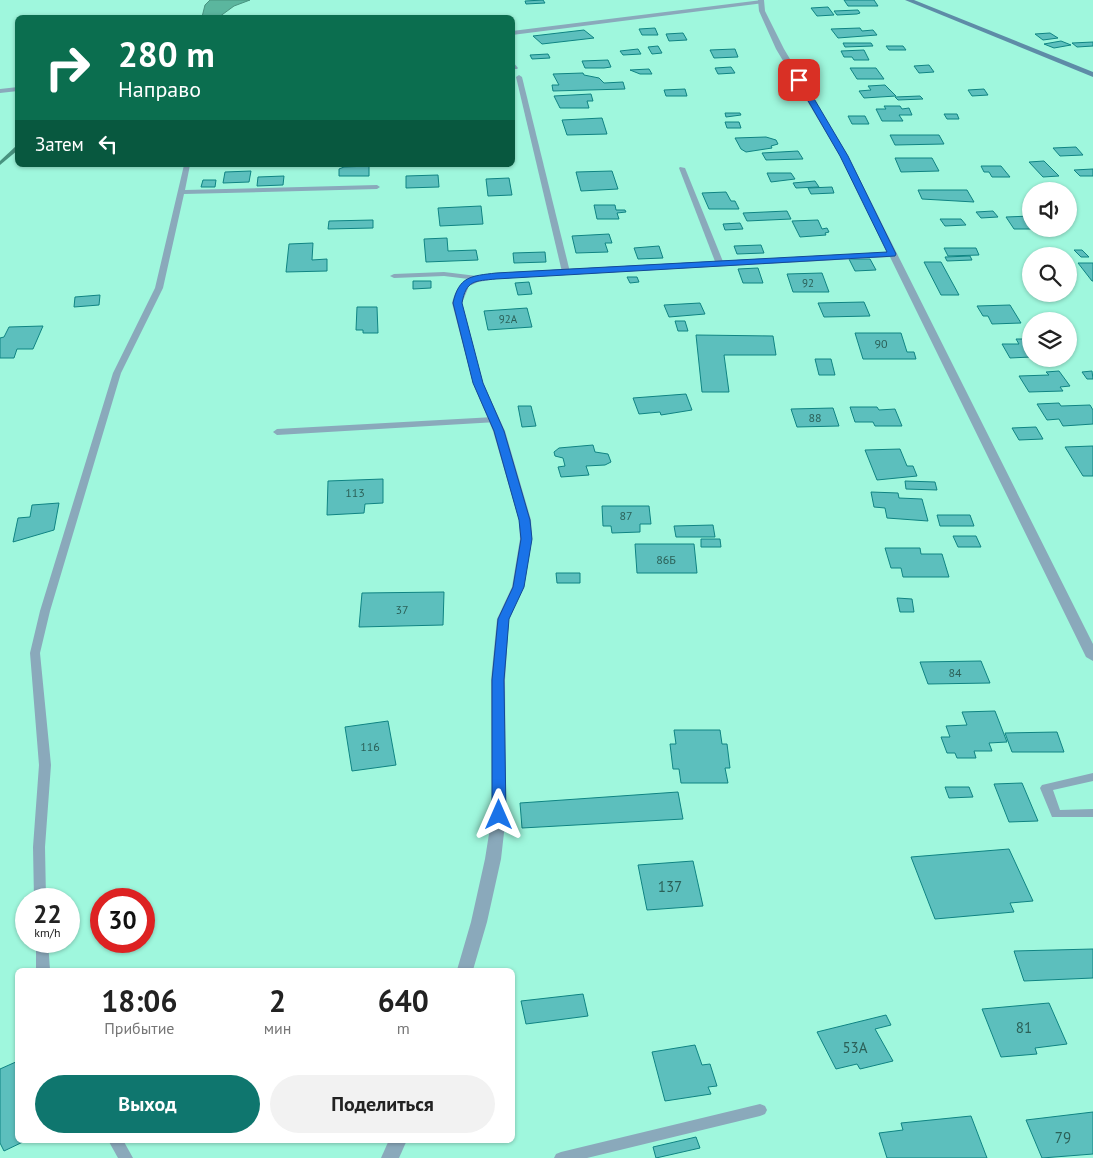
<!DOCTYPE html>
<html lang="ru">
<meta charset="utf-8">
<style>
:root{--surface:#fff;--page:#f2f2f2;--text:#222;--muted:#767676;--accent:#0f766e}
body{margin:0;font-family:"PT Sans",sans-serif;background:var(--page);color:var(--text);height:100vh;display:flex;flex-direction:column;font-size:19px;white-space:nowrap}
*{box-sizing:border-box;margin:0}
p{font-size:16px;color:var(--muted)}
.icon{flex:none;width:28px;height:28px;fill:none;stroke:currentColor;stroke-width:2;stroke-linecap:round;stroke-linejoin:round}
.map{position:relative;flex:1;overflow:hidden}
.details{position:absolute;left:15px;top:968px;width:500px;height:175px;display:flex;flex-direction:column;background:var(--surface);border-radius:8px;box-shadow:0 1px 4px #0004}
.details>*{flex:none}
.hud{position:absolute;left:15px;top:15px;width:500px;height:152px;border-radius:8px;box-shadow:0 1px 4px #0004;background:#0b6e4f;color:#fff;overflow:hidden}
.controls{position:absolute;left:1022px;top:182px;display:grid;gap:10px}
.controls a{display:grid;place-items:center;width:55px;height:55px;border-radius:50%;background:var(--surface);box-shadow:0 1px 4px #0004;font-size:25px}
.speed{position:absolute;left:15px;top:888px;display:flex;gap:10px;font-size:25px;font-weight:700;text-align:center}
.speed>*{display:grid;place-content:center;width:65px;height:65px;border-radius:50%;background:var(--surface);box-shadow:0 1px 4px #0004;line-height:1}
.speed small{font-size:12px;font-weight:400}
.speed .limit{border:8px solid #d22;background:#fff;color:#111}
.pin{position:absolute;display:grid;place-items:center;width:42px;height:42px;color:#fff;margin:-21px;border-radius:10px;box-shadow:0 2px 8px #0006}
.me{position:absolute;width:55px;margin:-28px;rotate:0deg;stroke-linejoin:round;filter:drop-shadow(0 0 4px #0008)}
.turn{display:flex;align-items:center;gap:18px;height:105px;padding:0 20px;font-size:22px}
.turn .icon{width:65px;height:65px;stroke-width:2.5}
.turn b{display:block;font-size:35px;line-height:42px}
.then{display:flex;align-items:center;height:48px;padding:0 20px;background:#0003;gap:10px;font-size:19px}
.eta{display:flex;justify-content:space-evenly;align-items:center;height:85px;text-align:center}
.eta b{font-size:30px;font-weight:600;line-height:35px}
.action{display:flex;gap:10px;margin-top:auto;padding:10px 20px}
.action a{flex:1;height:58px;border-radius:30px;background:var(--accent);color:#fff;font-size:20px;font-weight:600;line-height:58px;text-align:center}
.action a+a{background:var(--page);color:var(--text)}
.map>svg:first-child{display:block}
</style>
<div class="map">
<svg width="1093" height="1158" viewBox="0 0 1093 1158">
<rect width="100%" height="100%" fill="#9ff7dd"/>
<polygon fill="#5bb69e" stroke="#48937f" points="210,0 250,0 234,6 219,17 202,17 205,5"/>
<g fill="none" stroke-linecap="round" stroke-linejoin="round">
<polygon fill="#48937f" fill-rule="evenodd" points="16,146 18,146 18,150 0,165 0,161"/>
</g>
<g fill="#5cbfbd" stroke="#0f8483">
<polygon points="543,0 545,3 526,4 525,1"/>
<polygon points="844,0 874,0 878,6 848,6"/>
<polygon points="828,7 834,15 817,16 811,8"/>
<polygon points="858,10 860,13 857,14 837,15 834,11"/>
<polygon points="655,28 658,35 642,35 639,29"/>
<polygon points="860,28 862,31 873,30 877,35 838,38 831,29"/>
<polygon points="584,30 594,38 542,44 533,36"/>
<polygon points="683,33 687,40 669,41 666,34"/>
<polygon points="1050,33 1058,38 1043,40 1035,34"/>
<polygon points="1061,41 1071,45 1054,48 1044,44"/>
<polygon points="1093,42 1093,46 1077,47 1072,43"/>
<polygon points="843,43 871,43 873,46 845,47"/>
<polygon points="658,46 662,53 652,54 648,47"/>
<polygon points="886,46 903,46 906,50 889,50"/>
<polygon points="638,49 641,54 623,55 620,51"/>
<polygon points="735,49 738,57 714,58 710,50"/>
<polygon points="864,50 869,60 854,60 852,57 844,57 841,51"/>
<polygon points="548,54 550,58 532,59 530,55"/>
<polygon points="608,60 611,67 604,68 585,68 582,61"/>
<polygon points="929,65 934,72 919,73 914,66"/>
<polygon points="731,67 735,73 718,74 715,68"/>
<polygon points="850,68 876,68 884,79 857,79"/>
<polygon points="649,69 652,74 640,74 630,70"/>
<polygon points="583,73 584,75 599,78 604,83 623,82 625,89 553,91 552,85 559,85 553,74"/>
<polygon points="885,85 896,96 864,98 859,91 871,90 868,86"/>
<polygon points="685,89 687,96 666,96 664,90"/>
<polygon points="984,89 988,95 972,96 968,90"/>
<polygon points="591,94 593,101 587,101 589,108 560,108 554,96"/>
<polygon points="920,96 923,99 898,100 895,97"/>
<polygon points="884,106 900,106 902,109 909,108 912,115 899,115 903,121 882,121 876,109 886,109"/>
<polygon points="725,113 740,113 741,115 726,117"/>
<polygon points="944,114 957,114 959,119 947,119"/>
<polygon points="848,116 865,116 869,124 852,124"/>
<polygon points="602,118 607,134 567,135 562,120"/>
<polygon points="725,122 739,122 741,128 727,128"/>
<polygon points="890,135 939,135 944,144 895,145"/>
<polygon points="766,137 776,140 778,144 771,146 772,148 746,152 741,149 735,138"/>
<polygon points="1076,147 1083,155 1060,156 1053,148"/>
<polygon points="798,151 803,159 766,160 762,153"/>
<polygon points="895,158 932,158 939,171 901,172"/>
<polygon points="1044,161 1059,176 1043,177 1029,162"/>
<polygon points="369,166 369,176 339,176 339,169 344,167"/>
<polygon points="981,166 1001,166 1010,177 992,177 989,172 984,172"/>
<polygon points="1093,169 1093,176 1080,176 1074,170"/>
<polygon points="251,171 249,182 223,183 225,172"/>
<polygon points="612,171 618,189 581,191 576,172"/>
<polygon points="767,173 791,173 795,179 771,182"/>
<polygon points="438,175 439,187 406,188 406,176"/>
<polygon points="284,176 283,185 257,186 258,177"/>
<polygon points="509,178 512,195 488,196 486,179"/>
<polygon points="203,180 216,180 215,187 201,187"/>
<polygon points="815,181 819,187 796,188 793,183"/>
<polygon points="832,187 834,193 811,194 808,188"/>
<polygon points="918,190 967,190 974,202 922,199"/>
<polygon points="726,192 731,201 735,201 739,209 709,209 702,193"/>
<polygon points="594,205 615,205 616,210 625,210 626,212 617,213 619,219 597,219"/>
<polygon points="481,206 483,224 440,226 438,208"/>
<polygon points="787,211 791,219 747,221 743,213"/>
<polygon points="993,211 998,217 981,218 976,212"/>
<polygon points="1031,216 1031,229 1014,229 1006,217"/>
<polygon points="940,219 961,219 966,225 945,226"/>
<polygon points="373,220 373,228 328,229 329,221"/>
<polygon points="818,220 822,229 827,228 829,232 825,233 826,235 800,237 792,221"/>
<polygon points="740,223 743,229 725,230 723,224"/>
<polygon points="609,234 612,243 605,243 608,252 576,253 572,236"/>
<polygon points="447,238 448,251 476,250 478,260 426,262 424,239"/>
<polygon points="313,243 312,260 327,259 327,271 286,272 289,244"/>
<polygon points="761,245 764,253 737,254 734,246"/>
<polygon points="659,246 663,258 638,259 634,248"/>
<polygon points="944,248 976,248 979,255 948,256"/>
<polygon points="1074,250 1082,250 1089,257 1081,257"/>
<polygon points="545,252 546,262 514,263 513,253"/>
<polygon points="970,256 972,260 947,261 945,257"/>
<polygon points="849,259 870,259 876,270 855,271"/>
<polygon points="924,262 941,262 959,295 941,295"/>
<polygon points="1078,263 1093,263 1093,281 1092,281"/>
<polygon points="758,268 763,283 743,283 738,269"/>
<polygon points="822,273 829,292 793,292 787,274"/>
<polygon points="627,277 637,277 639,282 630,283"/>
<polygon points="413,281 431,281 431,288 413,289"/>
<polygon points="529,282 532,294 518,295 515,283"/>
<polygon points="100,295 99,305 74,307 75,297"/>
<polygon points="864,302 870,316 824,317 818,303"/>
<polygon points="700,303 705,314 669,317 664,305"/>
<polygon points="1010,305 1021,323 992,324 988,316 983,316 977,306"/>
<polygon points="357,307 377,307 378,333 363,333 363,330 356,330"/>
<polygon points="527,308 532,327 488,330 484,311"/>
<polygon points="675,321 685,321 688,331 678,331"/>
<polygon points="43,326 33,349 17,349 14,358 0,358 0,338 4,337 9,327"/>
<polygon points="855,333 901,333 907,352 914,352 916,359 863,359"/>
<polygon points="696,335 773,336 776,355 724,355 729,392 702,392"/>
<polygon points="1016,339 1031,339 1031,357 1010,358 1002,344 1019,344"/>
<polygon points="815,359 831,359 835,375 819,375"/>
<polygon points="1059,371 1070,386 1060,387 1063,391 1029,392 1019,376 1049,375 1046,372"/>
<polygon points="1092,371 1093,379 1087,379 1082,372"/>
<polygon points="686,394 692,410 661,415 660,412 639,414 633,398"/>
<polygon points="1059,403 1061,406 1090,405 1093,410 1093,424 1063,426 1059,419 1047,420 1037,404"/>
<polygon points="518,406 531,406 536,426 522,427"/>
<polygon points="850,407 877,407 879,410 895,409 902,426 875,426 873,422 855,422"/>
<polygon points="833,408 839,426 797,427 791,409"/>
<polygon points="1036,427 1043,439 1019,440 1012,428"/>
<polygon points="593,445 595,452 608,454 611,462 605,465 586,466 589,475 561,477 558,467 565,466 563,458 555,456 554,452 559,448"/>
<polygon points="1093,446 1093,476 1083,476 1065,447"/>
<polygon points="900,449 907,466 913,466 917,476 877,480 865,450"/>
<polygon points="383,479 383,503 365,504 364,513 327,515 328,481"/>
<polygon points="905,481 935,482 937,490 906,489"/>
<polygon points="871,492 898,493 899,498 922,499 928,521 887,518 885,508 874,507"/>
<polygon points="59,503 54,530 13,542 18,518 30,517 32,505"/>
<polygon points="602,506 649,506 651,524 640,524 640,532 612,533 611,526 603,526"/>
<polygon points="937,515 970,515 974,526 940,526"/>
<polygon points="713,525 715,537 676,537 674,526"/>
<polygon points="953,536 976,536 981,547 958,547"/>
<polygon points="701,539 720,539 721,547 701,547"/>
<polygon points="635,544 694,544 697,573 637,573"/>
<polygon points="885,548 920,548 921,554 942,554 949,577 903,577 901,568 891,568"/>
<polygon points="556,573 580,573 580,583 557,583"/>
<polygon points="444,592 443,625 359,627 362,593"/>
<polygon points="897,598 912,599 914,612 900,612"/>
<polygon points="981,661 990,683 928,684 920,662"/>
<polygon points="995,711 1007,742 989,743 992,751 974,751 976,758 957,758 955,753 947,753 941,737 950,737 946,726 967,725 962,712"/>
<polygon points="388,721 396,765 352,771 345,727"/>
<polygon points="674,730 720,730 722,744 727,744 730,768 725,768 728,783 681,783 679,769 673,769 670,744 676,744"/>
<polygon points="1057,732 1064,752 1012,752 1005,733"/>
<polygon points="1022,783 1038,821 1009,822 994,784"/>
<polygon points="945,787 969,787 973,797 949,798"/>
<polygon points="678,792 683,819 522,828 520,803"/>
<polygon points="1009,849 1033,901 1010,903 1014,912 935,919 911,857"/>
<polygon points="693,861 703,906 647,910 638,865"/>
<polygon points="1093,949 1093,978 1024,981 1014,951"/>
<polygon points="583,994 588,1016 526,1024 521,1001"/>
<polygon points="1049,1003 1067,1044 1035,1048 1037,1054 1001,1057 982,1009"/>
<polygon points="886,1015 891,1025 875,1029 893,1061 860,1069 857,1064 836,1069 817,1032"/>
<polygon points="695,1045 702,1065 710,1064 717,1086 708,1087 711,1094 665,1101 652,1052"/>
<polygon points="18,1061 18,1140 27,1140 4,1151 0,1143 0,1069"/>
<polygon points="1093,1112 1093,1154 1042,1158 1026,1120"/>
<polygon points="971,1116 987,1158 887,1158 879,1133 903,1130 901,1123"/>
<polygon points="696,1137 700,1148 656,1158 653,1147"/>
</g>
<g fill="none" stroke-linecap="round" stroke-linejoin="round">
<g fill="#8aa9bb" fill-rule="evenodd">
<polygon points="762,0 764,1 764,3 512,35 512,31"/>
<polygon points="512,61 518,68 517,69 512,69"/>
<polygon points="519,75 522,77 570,272 566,274 562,272 516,77"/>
<polygon points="18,87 18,91 0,93 0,89"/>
<polygon points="184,165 190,165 185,190 377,185 380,187 377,189 184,194 163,288 121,373 50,611 40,653 51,765 45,847 46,899 34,899 33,847 39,765 30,653 40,611 113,373 155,288"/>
<polygon points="680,167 685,168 724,264 723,266 717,266 716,264 679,168"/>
<polygon points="444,272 477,276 481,278 477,280 444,276 394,278 390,276 394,274"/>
<polygon points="494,417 498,420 497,422 277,435 273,432 277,429"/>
<polygon points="1093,773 1093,781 1053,790 1060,810 1093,809 1093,817 1052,817 1040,788 1042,785"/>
<polygon points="36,941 48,941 50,970 36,970"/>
<polygon points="760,1104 765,1106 767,1110 765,1114 760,1116 587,1158 554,1158 556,1154 561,1152"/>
<polygon points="108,1140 123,1140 133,1158 118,1158"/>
</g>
<g fill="#8aa9bb" fill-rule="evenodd">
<path d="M758,0H764L765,11L784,49L848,156L1093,644V661L1086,657L890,257L496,279L478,282L469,286L462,303L483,383L505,431L531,520L532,539L524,587L509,619L505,680L506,815L501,859L487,922L473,970H457L471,922L485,859L492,815L491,680L497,619L512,587L520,539L519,520L493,431L473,383L452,303C459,277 472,276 496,273L887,252L840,156L776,49L759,11Z"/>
<polygon points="389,1140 407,1140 399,1158 381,1158"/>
</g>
<polygon fill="#5e8ca7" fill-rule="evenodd" points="905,0 914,0 1093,72 1093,77"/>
</g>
<path fill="#1a73e8" stroke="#114b97" d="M799,78L803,80L848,156L896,254L895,256L496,279C475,281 466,280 462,303L483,383L504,431L530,520L532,539L524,587L509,619L504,680L506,815L504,818H494L492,815V680L498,619L513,587L521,539L519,520L494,431L473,383L453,303C459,276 471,276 496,273L887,252L840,156L796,80Z"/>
<g text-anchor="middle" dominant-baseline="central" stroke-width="5" stroke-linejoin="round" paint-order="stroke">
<g font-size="11" fill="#2b6058">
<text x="808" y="283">92</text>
<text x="508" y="319">92А</text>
</g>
<g font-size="12" fill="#2b6058">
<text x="881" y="343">90</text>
<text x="815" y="417">88</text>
<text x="355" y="492">113</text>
<text x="626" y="515">87</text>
<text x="666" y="559">86Б</text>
<text x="402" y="609">37</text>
<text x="955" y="672">84</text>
<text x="370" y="746">116</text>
</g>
<g font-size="15" fill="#2b6058">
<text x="670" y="886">137</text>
<text x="1024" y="1027">81</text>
<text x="855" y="1047">53А</text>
<text x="1063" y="1137">79</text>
</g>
</g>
</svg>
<div class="controls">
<a><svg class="icon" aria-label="sound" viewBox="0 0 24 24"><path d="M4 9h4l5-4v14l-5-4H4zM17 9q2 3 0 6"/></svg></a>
<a><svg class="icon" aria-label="search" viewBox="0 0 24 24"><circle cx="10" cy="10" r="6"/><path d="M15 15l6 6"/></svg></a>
<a><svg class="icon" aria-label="layers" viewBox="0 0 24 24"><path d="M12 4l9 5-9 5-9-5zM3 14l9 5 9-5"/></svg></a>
</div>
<div class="speed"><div>22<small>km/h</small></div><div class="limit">30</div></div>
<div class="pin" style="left:799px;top:80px;background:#d93025"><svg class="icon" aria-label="arrive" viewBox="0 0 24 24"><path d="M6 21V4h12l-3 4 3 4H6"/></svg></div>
<svg class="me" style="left:499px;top:815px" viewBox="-20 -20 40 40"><path d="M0-17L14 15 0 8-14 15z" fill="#1a73e8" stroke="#fff" stroke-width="4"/></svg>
<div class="hud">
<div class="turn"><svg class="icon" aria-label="right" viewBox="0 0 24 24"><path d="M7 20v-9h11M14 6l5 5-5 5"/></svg><div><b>280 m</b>Направо</div></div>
<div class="then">Затем<svg class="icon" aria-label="left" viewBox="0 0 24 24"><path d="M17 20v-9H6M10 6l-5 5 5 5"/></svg></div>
</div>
<section class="details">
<div class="eta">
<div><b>18:06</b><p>Прибытие</p></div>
<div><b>2</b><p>мин</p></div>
<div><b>640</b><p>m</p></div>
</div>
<div class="action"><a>Выход</a><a>Поделиться</a></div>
</section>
</div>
